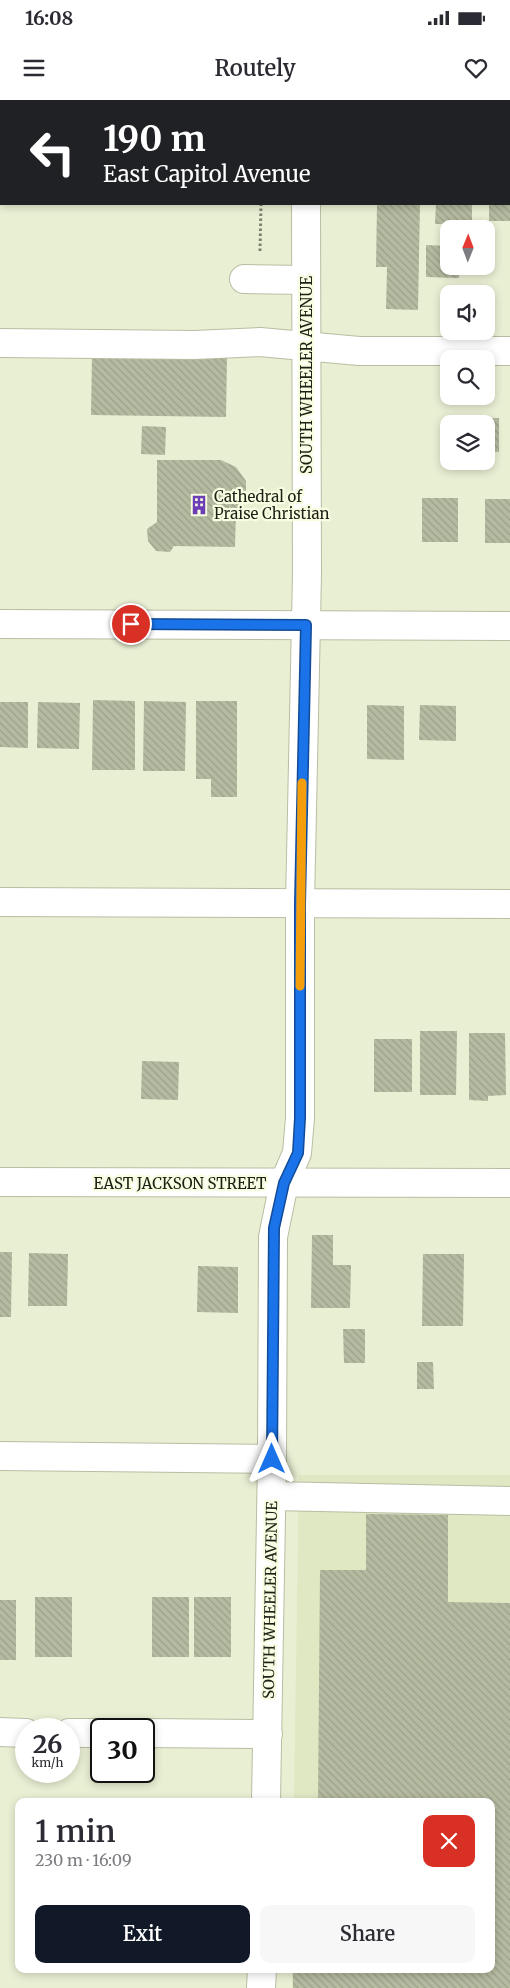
<!DOCTYPE html>
<meta charset="utf-8">
<style>
:root{--surface:#fff;--page:#f7f7f7;--text:#2b2b33;--muted:#7c7c81;--accent:#111827}
body{margin:0;font-family:Merriweather,serif;background:var(--page);color:var(--text);height:100vh;display:flex;flex-direction:column;font-size:19px;white-space:nowrap}
*{box-sizing:border-box;margin:0}
p{font-size:16px;color:var(--muted)}
.icon{flex:none;width:28px;height:28px;fill:none;stroke:currentColor;stroke-width:2;stroke-linecap:round;stroke-linejoin:round}
.map{position:relative;flex:1;overflow:hidden}
.details{position:absolute;left:15px;top:1698px;width:480px;height:175px;display:flex;flex-direction:column;background:var(--surface);border-radius:10px;box-shadow:0 2px 8px #0003}
.details>*{flex:none}
.top-card{position:absolute;left:0px;top:0px;width:510px;height:105px;box-shadow:0 2px 8px #0003;background:#202124;color:#fff;overflow:hidden}
.needle{width:32px;rotate:1deg}
.buttons{position:absolute;left:440px;top:120px;display:grid;gap:10px}
.buttons a{display:grid;place-items:center;width:55px;height:55px;border-radius:10px;background:var(--surface);box-shadow:0 2px 8px #0003;font-size:25px}
.speed{position:absolute;left:15px;top:1618px;display:flex;gap:10px;font-size:25px;font-weight:700;text-align:center}
.speed>*{display:grid;place-content:center;width:65px;height:65px;border-radius:50%;background:var(--surface);box-shadow:0 2px 8px #0003;line-height:1}
.speed small{font-size:12px;font-weight:400}
.speed .limit{border:2px solid #111;border-radius:8px;background:#fff;color:#111}
.pin{position:absolute;display:grid;place-items:center;width:42px;height:42px;color:#fff;margin:-21px;border:2px solid #fff;border-radius:50%;box-shadow:0 1px 5px #0007}
.me{position:absolute;width:55px;margin:-28px;rotate:0deg;stroke-linejoin:round;filter:drop-shadow(0 0 4px #0008)}
.turn{display:flex;align-items:center;gap:18px;height:105px;padding:0 20px;font-size:22px}
.turn .icon{width:65px;height:65px;stroke-width:2.5}
.turn b{display:block;font-size:35px;line-height:42px}
.round{display:grid;place-items:center;flex:none;width:52px;height:52px;border-radius:10px;background:var(--page)}
.head{display:flex;align-items:center;justify-content:space-between;height:85px;padding:0 20px}
h1{font-size:30px;font-weight:600;line-height:38px}
.primary-button{display:flex;gap:10px;margin-top:auto;padding:10px 20px}
.primary-button a{flex:1;height:58px;border-radius:10px;background:var(--accent);color:#fff;font-size:20px;font-weight:600;line-height:58px;text-align:center}
.primary-button a+a{background:var(--page);color:var(--text)}
.status{display:flex;justify-content:space-between;align-items:center;height:35px;padding:0 25px;background:var(--surface);direction:ltr}
.status svg{height:14px;fill:currentColor}
header{display:flex;justify-content:space-between;align-items:center;height:65px;padding:0 20px;background:var(--surface);font-size:22px;font-weight:600}
.map>svg:first-child{display:block}
</style>
<div class="status"><b>16:08</b><svg viewBox="0 0 49 12"><path d="M0 12V9h3v3zM5 12V6h3v6zM10 12V3h3v9zM15 12V0h3v12zM26 1h20v11H26zM47 4h2v5h-2z"/></svg></div>
<header><svg class="icon" aria-label="menu" viewBox="0 0 24 24"><path d="M4 6h16M4 12h16M4 18h16"/></svg>Routely<svg class="icon" aria-label="heart" viewBox="0 0 24 24"><path d="M12 20l-8-8c-3-5 5-10 8-4 3-6 11-1 8 4z"/></svg></header>
<div class="map">
<svg width="510" height="1888" viewBox="0 0 510 1888">
<defs>
<pattern id="building-back-hatch" width="6" height="6" patternUnits="userSpaceOnUse" patternTransform="scale(1.25)"><rect width="6" height="6" fill="#b5bba0"/><path d="M-1 5l2 2M0 0l6 6M5-1l2 2" fill="none" stroke="#9ba089"/></pattern>
</defs>
<rect width="100%" height="100%" fill="#e9efd3"/>
<polygon fill="#dfe7c3" points="299,1375 510,1375 510,1888 292,1888 292,1869 491,1869 491,1701 294,1701"/>
<g fill="url(#building-back-hatch)">
<polygon points="377,104 420,104 418,210 386,209 387,167 376,167"/>
<polygon points="436,104 472,104 472,124 435,124"/>
<rect x="489" y="104" width="21" height="17"/>
<polygon points="426,145 449,146 449,166 459,166 459,178 426,177"/>
<polygon points="92,255 227,257 226,317 91,315"/>
<polygon points="474,318 499,318 499,352 486,352 486,324 474,324"/>
<polygon points="142,326 166,327 165,355 141,354"/>
<polygon points="157,360 221,360 236,367 246,381 246,399 236,410 235,447 174,446 170,452 156,451 148,441 147,429 157,422"/>
<rect x="422" y="398" width="36" height="44"/>
<rect x="485" y="399" width="25" height="44"/>
<polygon points="93,600 135,601 135,670 92,670"/>
<polygon points="144,601 186,602 185,671 143,671"/>
<polygon points="196,601 237,601 237,697 211,697 211,679 196,679"/>
<polygon points="0,602 28,602 28,648 0,647"/>
<polygon points="38,602 80,603 79,649 37,648"/>
<polygon points="367,605 404,606 404,660 367,659"/>
<polygon points="420,605 456,606 456,641 419,640"/>
<polygon points="420,931 457,931 456,995 420,995"/>
<polygon points="469,933 505,933 506,995 488,996 488,1001 469,1000"/>
<rect x="374" y="939" width="38" height="53"/>
<polygon points="142,961 179,962 178,1000 141,999"/>
<polygon points="312,1135 333,1135 333,1165 351,1165 350,1208 311,1208"/>
<polygon points="0,1152 12,1152 11,1217 0,1217"/>
<polygon points="29,1153 68,1154 67,1206 28,1206"/>
<polygon points="423,1154 464,1154 463,1226 422,1226"/>
<polygon points="198,1166 238,1167 238,1213 197,1212"/>
<polygon points="343,1229 365,1229 365,1263 344,1263"/>
<polygon points="417,1262 433,1262 434,1289 417,1289"/>
<polygon points="366,1414 448,1415 448,1502 510,1503 510,1888 293,1888 293,1869 491,1869 491,1701 318,1701 320,1470 366,1470"/>
<rect x="35" y="1497" width="37" height="60"/>
<rect x="152" y="1497" width="37" height="60"/>
<rect x="194" y="1497" width="37" height="60"/>
<rect x="0" y="1500" width="16" height="60"/>
</g>
<g fill="none" stroke-linecap="round" stroke-linejoin="round">
<defs>
<g id="minor">
<polyline points="306,1 306,0"/>
<polyline points="244,179 306,180"/>
<polyline points="0,243 194,245 260,242 359,251 510,251"/>
<polyline points="0,524 510,526"/>
<polyline points="0,802 510,804"/>
<polyline points="0,1082 510,1083"/>
<polyline points="0,1356 272,1359"/>
<polyline points="272,1396 510,1401"/>
<polyline points="0,1632 26,1633"/>
<polyline points="69,1633 101,1633"/>
<polyline points="144,1633 268,1634"/>
<polyline points="266,1701 272,1359 273,1137 284,1083 297,1053 300,1018 300,804 307,474 306,104"/>
<polyline points="261,1888 262,1869"/>
</g>
</defs>
<use href="#minor" stroke="#b8bea3" stroke-width="30"/>
<polyline stroke="#7c806d" stroke-width="3" stroke-dasharray="2.5 2.5" stroke-linecap="butt" points="260,151 261,104"/>
<use href="#minor" stroke="#fff" stroke-width="28"/>
</g>
<g fill="none" stroke-linecap="round" stroke-linejoin="round">
<defs>
<polyline id="route" points="131,524 306,525 300,804 300,1018 298,1053 284,1083 274,1128 272,1359"/>
</defs>
<use href="#route" stroke="#114b97" stroke-width="12"/>
<use href="#route" stroke="#1a73e8" stroke-width="9"/>
<polyline stroke="#f59e0b" stroke-width="9" points="300,886 302,683"/>
</g>
<defs>
<symbol id="building-bare" viewBox="-9 -9 18 18"><path d="M-4-6H4V6H1V3H-1V6H-4ZM-2.5-4.3h1.7v1.8h-1.7ZM.8-4.3h1.7v1.8H.8ZM-2.5-1h1.7V.8h-1.7ZM.8-1h1.7V.8H.8Z" fill="#6c3db4" stroke="#f6fde0" stroke-width="2.5" paint-order="stroke"/></symbol>
</defs>
<g fill-rule="evenodd">
<use href="#building-bare" x="185" y="391" width="28" height="28"/>
</g>
<g text-anchor="middle" dominant-baseline="central" stroke-width="4.5" stroke-linejoin="round" paint-order="stroke">
<g font-size="15" fill="#1d1f15" stroke="#f6fde0">
<text transform="translate(306 275) rotate(-90)">SOUTH WHEELER AVENUE</text>
<text x="180" y="1083">EAST JACKSON STREET</text>
<text transform="translate(270 1500) rotate(-89)">SOUTH WHEELER AVENUE</text>
</g>
<g font-size="15" fill="#1d1f15" stroke="#f6fde0" text-anchor="start">
<text x="214" y="396">Cathedral of<tspan x="214" dy="17">Praise Christian</tspan></text>
</g>
</g>
</svg>
<div class="buttons">
<a><svg class="needle" viewBox="-14 -14 28 28"><path d="M0-13l5 13h-10z" fill="#e53935"/><path d="M0 13l5-13h-10z" fill="#7c7c81"/></svg></a>
<a><svg class="icon" aria-label="sound" viewBox="0 0 24 24"><path d="M4 9h4l5-4v14l-5-4H4zM17 9q2 3 0 6"/></svg></a>
<a><svg class="icon" aria-label="search" viewBox="0 0 24 24"><circle cx="10" cy="10" r="6"/><path d="M15 15l6 6"/></svg></a>
<a><svg class="icon" aria-label="layers" viewBox="0 0 24 24"><path d="M12 4l9 5-9 5-9-5zM3 14l9 5 9-5"/></svg></a>
</div>
<div class="speed"><div>26<small>km/h</small></div><div class="limit">30</div></div>
<div class="pin" style="left:131px;top:524px;background:#d93025"><svg class="icon" aria-label="arrive" viewBox="0 0 24 24"><path d="M6 21V4h12l-3 4 3 4H6"/></svg></div>
<svg class="me" style="left:272px;top:1359px" viewBox="-20 -20 40 40"><path d="M0-17L14 15 0 8-14 15z" fill="#1a73e8" stroke="#fff" stroke-width="4"/></svg>
<div class="top-card">
<div class="turn"><svg class="icon" aria-label="left" viewBox="0 0 24 24"><path d="M17 20v-9H6M10 6l-5 5 5 5"/></svg><div><b>190 m</b>East Capitol Avenue</div></div>
</div>
<section class="details">
<div class="head"><div><h1>1 min</h1><p>230 m · 16:09</p></div><a class="round" style="background:#d93025;color:#fff"><svg class="icon" aria-label="close" viewBox="0 0 24 24"><path d="M6 6l12 12M18 6L6 18"/></svg></a></div>
<div class="primary-button"><a>Exit</a><a>Share</a></div>
</section>
</div>
